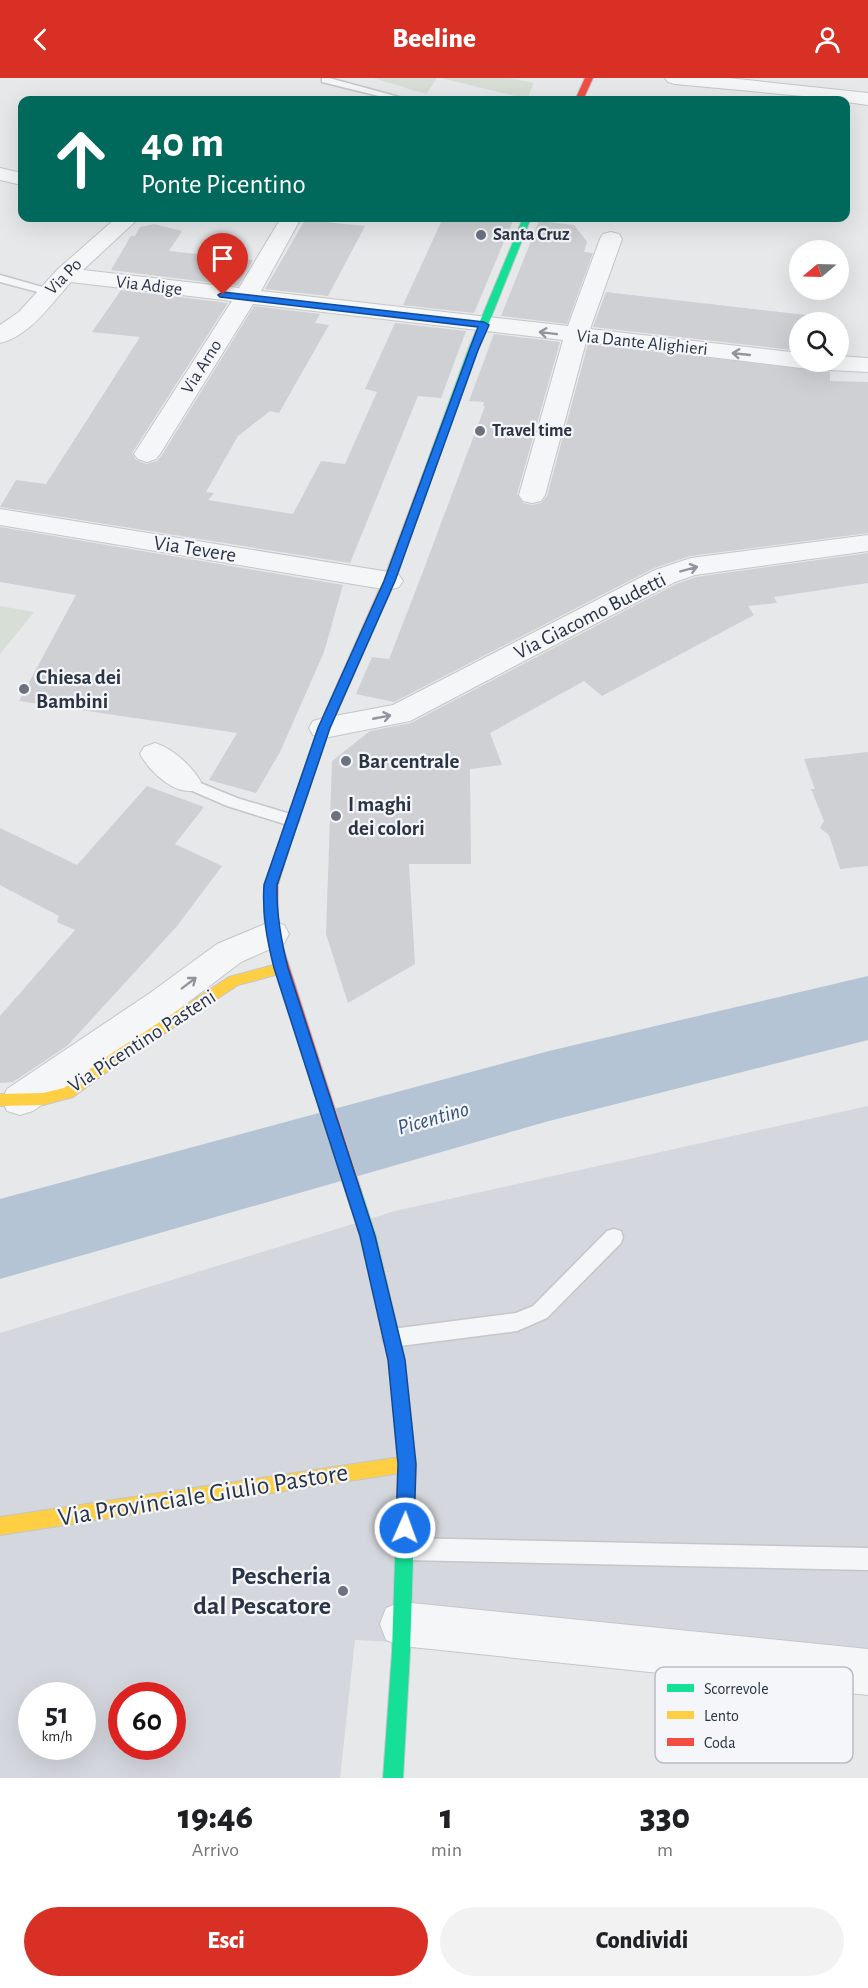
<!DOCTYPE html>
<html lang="it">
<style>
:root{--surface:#fff;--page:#f2f2f2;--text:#202124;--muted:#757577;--accent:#d93025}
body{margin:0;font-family:"Alegreya Sans",sans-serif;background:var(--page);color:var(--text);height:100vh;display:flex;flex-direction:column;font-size:22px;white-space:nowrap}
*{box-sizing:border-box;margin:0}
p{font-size:20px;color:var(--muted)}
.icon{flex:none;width:33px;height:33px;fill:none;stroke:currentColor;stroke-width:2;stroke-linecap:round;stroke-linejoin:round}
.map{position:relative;height:1700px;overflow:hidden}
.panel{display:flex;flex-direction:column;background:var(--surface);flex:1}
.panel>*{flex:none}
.banner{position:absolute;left:18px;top:18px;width:832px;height:126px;border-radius:12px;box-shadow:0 6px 24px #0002;background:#00695c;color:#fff;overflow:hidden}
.needle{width:39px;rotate:251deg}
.buttons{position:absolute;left:789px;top:162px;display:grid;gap:12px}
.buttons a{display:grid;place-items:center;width:60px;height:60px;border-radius:50%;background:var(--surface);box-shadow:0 6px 24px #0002;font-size:30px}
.speed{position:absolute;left:18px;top:1604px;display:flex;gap:12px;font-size:30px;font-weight:700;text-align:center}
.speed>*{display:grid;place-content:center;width:78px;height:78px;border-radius:50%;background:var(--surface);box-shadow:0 6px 24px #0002;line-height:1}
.speed small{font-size:15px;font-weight:400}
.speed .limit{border:9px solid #d22;background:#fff;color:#111}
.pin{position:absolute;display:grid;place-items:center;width:51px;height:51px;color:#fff;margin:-62px -26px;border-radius:50% 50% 50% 0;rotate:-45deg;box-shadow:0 0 6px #0007}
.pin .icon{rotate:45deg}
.me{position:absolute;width:66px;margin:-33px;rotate:2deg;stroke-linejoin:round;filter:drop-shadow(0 0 4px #0008)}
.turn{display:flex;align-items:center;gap:21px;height:126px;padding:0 24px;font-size:27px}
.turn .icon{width:78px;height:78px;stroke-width:2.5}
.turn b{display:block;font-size:42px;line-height:51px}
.eta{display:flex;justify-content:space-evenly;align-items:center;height:102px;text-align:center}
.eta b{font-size:36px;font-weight:800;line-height:42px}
.button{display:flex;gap:12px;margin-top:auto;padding:12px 24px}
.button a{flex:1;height:69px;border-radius:36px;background:var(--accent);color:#fff;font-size:24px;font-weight:800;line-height:69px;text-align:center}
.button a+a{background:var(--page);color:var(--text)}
header{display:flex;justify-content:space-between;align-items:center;height:78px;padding:0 24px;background:var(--accent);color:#fff;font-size:27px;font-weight:800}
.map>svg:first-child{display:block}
</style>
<header><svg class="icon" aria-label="back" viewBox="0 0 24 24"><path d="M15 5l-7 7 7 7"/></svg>Beeline<svg class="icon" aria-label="person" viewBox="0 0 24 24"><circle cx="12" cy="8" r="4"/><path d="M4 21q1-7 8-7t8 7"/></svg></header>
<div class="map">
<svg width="868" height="1700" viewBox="0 0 868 1700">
<rect width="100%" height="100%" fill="#e6e8ea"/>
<path fill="#d4d7dd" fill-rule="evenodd" d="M868,1028V1586L355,1562L340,1700H0V1255L395,1133ZM32,1617H82V1668H32ZM122,1617H172V1668H122Z"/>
<g fill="#d6ded6">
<polygon points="373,0 437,0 426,16"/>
<polygon points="441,0 509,0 534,5 527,21"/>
<polygon points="0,528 34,534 0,576"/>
</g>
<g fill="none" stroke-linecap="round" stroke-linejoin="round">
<polygon fill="#b4c4d5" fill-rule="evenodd" points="868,898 868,962 549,1043 0,1201 0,1121 549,973"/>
</g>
<g fill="#ced0d3">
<polygon points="443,140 514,140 474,235 403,227"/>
<polygon points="305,142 365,148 328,218 265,211"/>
<polygon points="539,143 574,147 587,164 584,174 593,175 567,246 501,238"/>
<polygon points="154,146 182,153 169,173 253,182 238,208 111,192 131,158 135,158 140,149"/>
<polygon points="121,212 228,225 132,375 136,382 146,386 157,383 162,377 254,228 320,236 315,245 329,247 279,335 270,333 238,358 206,414 214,415 208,422 293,436 321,383 345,386 377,314 365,311 395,245 466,253 441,320 418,318 350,485 0,429 16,402 46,406 140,259 92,254"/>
<polygon points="606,214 832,240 832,244 800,244 800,273 593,249"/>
<polygon points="494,256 560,264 517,416 523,425 532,427 541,425 547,418 588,266 830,294 830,303 868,304 868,455 690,478 654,490 394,624 356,616 372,579 389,581 419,504 485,328 483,328 484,324 469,323"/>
<polygon points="0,449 343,507 324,574 280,674 256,715 209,702 237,655 19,623 76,517 0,504"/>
<polygon points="868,475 868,505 774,519 777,525 748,528 754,537 602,618 584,603 490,655 502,687 470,691 471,786 409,786 415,886 348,925 326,856 332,683 370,653 411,645 676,506 696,499"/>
<polygon points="868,674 868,788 840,791 829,757 820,750 824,743 811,711 815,711 804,681"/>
<polygon points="147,708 204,729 175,766 222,788 177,848 67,968 13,1004 0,1005 0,938 75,852 57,844 59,838 0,807 0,750 77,787"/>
</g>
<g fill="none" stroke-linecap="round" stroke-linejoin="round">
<defs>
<g id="lane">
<polygon points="322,0 329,0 410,22 395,22 322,4"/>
<polygon points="0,197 53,212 55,214 49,217 0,204"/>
<polygon points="186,699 237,720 297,738 299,742 297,746 291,748 227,728 181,708 178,704 181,700"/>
<polygon points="614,1151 621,1153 623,1159 621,1165 547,1240 517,1253 392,1269 385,1266 382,1260 385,1254 392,1251 516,1235 533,1228 607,1153"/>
<polygon points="405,1460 868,1470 868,1492 405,1482 397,1479 394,1471 397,1463"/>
</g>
<g id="street">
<polygon points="665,0 728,0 868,15 868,27 846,24 846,22 675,6 668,4"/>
<polygon points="0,90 22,95 22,107 0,102"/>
<path d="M116,140H139L83,192L239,210L281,140H301L261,213L568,248L600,161L603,156L611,154L619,156L622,161L590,251L800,275V284H838V278L868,280V294L809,291L586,264L545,417L541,423L532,425L523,423L519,417L563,262L253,226L160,376L156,381L147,384L138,381L134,376L232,223L71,204C51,226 30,258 0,265V247L19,234L57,192Z"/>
<polygon points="0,431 389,494 399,497 403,503 399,509 389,512 0,447"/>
<polygon points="868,457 868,473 695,497 675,504 410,643 324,660 313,657 309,650 313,643 324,640 393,627 655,492 691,480"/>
<path d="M155,665C172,670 192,688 201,704L197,712C175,718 151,695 140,676L144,669Z"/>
<polygon points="272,843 284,847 289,856 284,865 241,884 174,935 33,1033 20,1037 7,1033 2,1022 7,1011 150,915 217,866"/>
<polygon points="402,1524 868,1571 868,1617 402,1568 386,1562 380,1546 386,1530"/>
</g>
<g id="fast">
<polygon points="523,140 531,140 478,272 430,404 429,406 421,406 420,404 468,272"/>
<polygon points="353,1105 358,1107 361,1112 376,1158 405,1282 416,1386 410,1574 403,1700 383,1700 392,1574 398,1386 389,1282 360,1158 345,1112 348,1107"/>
</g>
<g id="slow">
<polygon points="425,401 430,404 395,503 330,650 290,768 284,773 279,771 278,768 318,650 383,503 420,404"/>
<polygon points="281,885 286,886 288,890 286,894 238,907 119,985 73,1019 43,1027 0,1028 0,1016 43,1015 64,1010 109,977 229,899"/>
<polygon points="407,1378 413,1380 416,1386 413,1392 407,1394 0,1457 0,1439"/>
</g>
<g id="jam">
<polygon points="585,0 593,0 583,22 575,22"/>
<polygon points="284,763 290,768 278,807 278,839 283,869 361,1112 358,1117 353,1119 348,1117 345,1112 269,869 264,839 264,807 278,768"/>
</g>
</defs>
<use href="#lane" stroke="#c4c6c8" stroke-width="3"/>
<use href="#street" stroke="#c4c6c8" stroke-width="2"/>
<use href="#fast" stroke="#c4c6c8" stroke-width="2"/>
<use href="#slow" stroke="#c4c6c8" stroke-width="2"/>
<use href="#jam" stroke="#c4c6c8" stroke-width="2"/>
<use href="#lane" fill="#f5f6f7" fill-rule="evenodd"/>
<use href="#street" fill="#f5f6f7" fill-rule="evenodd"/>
<use href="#fast" fill="#16e098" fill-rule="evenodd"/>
<use href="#slow" fill="#ffcf43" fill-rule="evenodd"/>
<use href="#jam" fill="#f24e42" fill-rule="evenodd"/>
</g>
<defs><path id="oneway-shaft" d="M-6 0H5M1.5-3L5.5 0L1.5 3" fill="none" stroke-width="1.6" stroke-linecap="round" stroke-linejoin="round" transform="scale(1.5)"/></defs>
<g stroke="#90959e">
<use href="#oneway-shaft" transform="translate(548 255) rotate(-173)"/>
<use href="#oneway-shaft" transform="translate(741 276) rotate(-174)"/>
<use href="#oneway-shaft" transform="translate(689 491) rotate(-15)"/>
<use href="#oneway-shaft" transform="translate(382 639) rotate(-11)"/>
<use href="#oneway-shaft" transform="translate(189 905) rotate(-37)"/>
</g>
<path fill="#1a73e8" stroke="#114b97" stroke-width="1.5" d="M223,214L484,244L489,247L478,272L395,503L330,650L277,807C276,836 281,862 288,890L375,1158L405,1282L416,1386L414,1450L411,1456L405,1459L398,1456L396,1450L398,1386L388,1282L360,1158L274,890C267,862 262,836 264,807L318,650L384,503L478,249L220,219L218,217Z"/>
<g fill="#6c737f" stroke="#f4f6f9" stroke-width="2">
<circle cx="481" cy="157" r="6"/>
<circle cx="480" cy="353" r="6"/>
<circle cx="24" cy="611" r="6"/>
<circle cx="346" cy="683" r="6"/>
<circle cx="336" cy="738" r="6"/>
<circle cx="343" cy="1513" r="6"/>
</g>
<g text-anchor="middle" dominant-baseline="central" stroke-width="4.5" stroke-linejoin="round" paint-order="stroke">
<g font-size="18" font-weight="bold" fill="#2b3445" stroke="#f4f6f9" text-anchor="start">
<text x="493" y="157">Santa Cruz</text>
<text x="492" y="353">Travel time</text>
</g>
<g font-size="18" fill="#2b3445" stroke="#f4f6f9">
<text transform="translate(64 199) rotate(-45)">Via Po</text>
<text transform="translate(149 208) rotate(7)">Via Adige</text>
<text transform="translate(642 265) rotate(6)">Via Dante Alighieri</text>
<text transform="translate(202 289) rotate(-58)">Via Arno</text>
</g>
<g font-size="21" fill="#2b3445" stroke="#f4f6f9">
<text transform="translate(195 471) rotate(9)">Via Tevere</text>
<text transform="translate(590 538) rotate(-27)">Via Giacomo Budetti</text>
<text transform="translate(142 963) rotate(-33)">Via Picentino Pasteni</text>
</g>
<g font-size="21" font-weight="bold" fill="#2b3445" stroke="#f4f6f9" text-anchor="start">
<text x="36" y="599">Chiesa dei<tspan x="36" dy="24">Bambini</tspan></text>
<text x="358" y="683">Bar centrale</text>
<text x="348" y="726">I maghi<tspan x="348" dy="24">dei colori</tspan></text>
</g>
<g font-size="22" font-style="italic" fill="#34527a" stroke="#f4f6f9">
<text transform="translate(433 1040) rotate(-16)">Picentino</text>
</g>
<g font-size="26" fill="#2b3445" stroke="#f4f6f9">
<text transform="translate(203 1417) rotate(-9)">Via Provinciale Giulio Pastore</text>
</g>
<g font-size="26" font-weight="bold" fill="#2b3445" stroke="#f4f6f9" text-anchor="end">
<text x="331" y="1498">Pescheria<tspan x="331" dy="30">dal Pescatore</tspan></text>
</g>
</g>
<rect x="655" y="1589" width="198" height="96" rx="9" fill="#f4f6f9" stroke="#b8bcc3" stroke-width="1.5"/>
<rect x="667" y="1606" width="27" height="8" fill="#16e098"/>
<rect x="667" y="1633" width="27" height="8" fill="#ffcf43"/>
<rect x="667" y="1660" width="27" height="8" fill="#f24e42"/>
<g font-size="16" fill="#2b3445">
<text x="704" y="1616">Scorrevole</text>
<text x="704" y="1643">Lento</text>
<text x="704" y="1670">Coda</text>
</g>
</svg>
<div class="buttons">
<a><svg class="needle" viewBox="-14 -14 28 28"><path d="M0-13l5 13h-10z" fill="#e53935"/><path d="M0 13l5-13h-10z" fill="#757577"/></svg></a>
<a><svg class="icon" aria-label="search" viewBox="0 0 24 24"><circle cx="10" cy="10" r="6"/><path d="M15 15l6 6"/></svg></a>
</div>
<div class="speed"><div>51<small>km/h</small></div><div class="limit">60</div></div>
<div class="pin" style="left:223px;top:217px;background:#d93025"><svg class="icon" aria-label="arrive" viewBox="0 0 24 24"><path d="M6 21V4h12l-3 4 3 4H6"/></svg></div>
<svg class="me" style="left:405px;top:1450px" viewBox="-20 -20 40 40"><circle r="17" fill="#1a73e8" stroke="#fff" stroke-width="3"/><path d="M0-11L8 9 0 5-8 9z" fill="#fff"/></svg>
<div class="banner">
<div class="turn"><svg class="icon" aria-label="ahead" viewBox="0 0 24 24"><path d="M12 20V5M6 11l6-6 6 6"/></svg><div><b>40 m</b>Ponte Picentino</div></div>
</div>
</div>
<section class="panel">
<div class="eta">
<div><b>19:46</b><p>Arrivo</p></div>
<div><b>1</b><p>min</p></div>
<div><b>330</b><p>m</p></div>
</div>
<div class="button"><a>Esci</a><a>Condividi</a></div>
</section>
